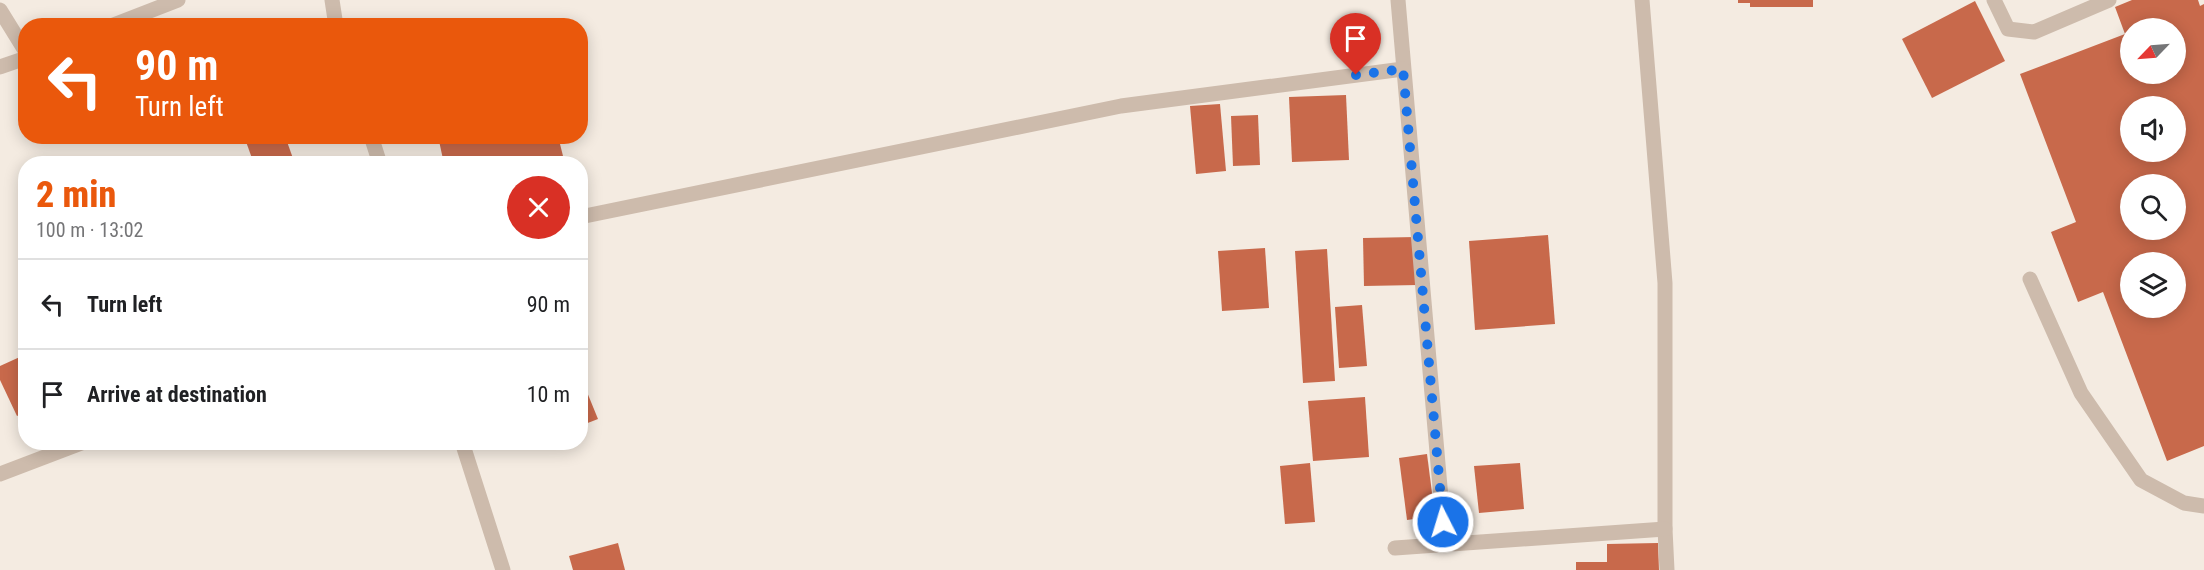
<!DOCTYPE html>
<meta charset="utf-8">
<style>
:root{--surface:#fff;--page:#f6f6f6;--text:#202124;--muted:#757577;--line:#e0e0e0;--accent:#ea580c}
body{margin:0;font-family:"Roboto Condensed",sans-serif;background:var(--page);color:var(--text);height:100vh;display:flex;flex-direction:column;font-size:22px;white-space:nowrap}
*{box-sizing:border-box;margin:0}
p{font-size:20px;color:var(--muted)}
.icon{flex:none;width:33px;height:33px;fill:none;stroke:currentColor;stroke-width:2;stroke-linecap:round;stroke-linejoin:round}
.map{position:relative;flex:1;overflow:hidden}
.details{position:absolute;left:18px;top:156px;width:570px;height:294px;display:flex;flex-direction:column;background:var(--surface);border-radius:24px;box-shadow:0 3px 15px #0003}
.details>*{flex:none}
.hud{position:absolute;left:18px;top:18px;width:570px;height:126px;border-radius:24px;box-shadow:0 3px 15px #0003;background:#ea580c;color:#fff;overflow:hidden}
.needle{width:39px;rotate:245deg}
.buttons{position:absolute;left:2120px;top:18px;display:grid;gap:12px}
.buttons a{display:grid;place-items:center;width:66px;height:66px;border-radius:50%;background:var(--surface);box-shadow:0 3px 15px #0003;font-size:30px}
.pin{position:absolute;display:grid;place-items:center;width:51px;height:51px;color:#fff;margin:-62px -26px;border-radius:50% 50% 50% 0;rotate:-45deg;box-shadow:0 0 6px #0007}
.pin .icon{rotate:45deg}
.me{position:absolute;width:66px;margin:-33px;rotate:355deg;stroke-linejoin:round;filter:drop-shadow(0 0 4px #0008)}
.turn{display:flex;align-items:center;gap:21px;height:126px;padding:0 18px;font-size:27px}
.turn .icon{width:78px;height:78px;stroke-width:2.5}
.turn b{display:block;font-size:42px;line-height:51px}
.round{display:grid;place-items:center;flex:none;width:63px;height:63px;border-radius:32px;background:var(--page)}
.headline{display:flex;align-items:center;justify-content:space-between;height:102px;padding:0 18px}
h1{font-size:36px;font-weight:800;line-height:45px;color:var(--accent)}
ul{padding:0;list-style:none}
li{display:flex;align-items:center;gap:18px;height:90px;padding:0 18px;border-top:2px solid var(--line)}
li div{flex:1}
li b{display:block;font-size:22px}
li em{font-style:normal}
.map>svg:first-child{display:block}
</style>
<div class="map">
<svg width="2204" height="570" viewBox="0 0 2204 570">
<rect width="100%" height="100%" fill="#f4ebe1"/>
<g fill="#c8694b" fill-rule="evenodd">
<polygon points="1738,0 1813,0 1813,7 1750,7 1750,3 1738,3"/>
<path d="M2132,0H2198L2200,6L2204,4V446L2167,461L2103,292L2078,302L2051,232L2076,222L2020,74L2125,34L2115,7ZM2130,28H2175V74H2130ZM2130,106H2175V152H2130ZM2130,184H2175V230H2130ZM2130,262H2175V308H2130Z"/>
<polygon points="1975,1 2005,61 1932,98 1902,39"/>
<polygon points="1346,95 1349,160 1292,162 1289,97"/>
<polygon points="1220,104 1226,171 1196,174 1190,106"/>
<polygon points="1258,115 1260,165 1233,166 1231,116"/>
<polygon points="244,136 285,136 295,164 254,164"/>
<polygon points="438,136 558,136 565,164 444,164"/>
<polygon points="1548,235 1555,324 1475,330 1469,241"/>
<polygon points="1416,237 1418,285 1364,286 1363,238"/>
<polygon points="1265,248 1269,308 1222,311 1218,251"/>
<polygon points="1327,249 1335,381 1303,383 1295,251"/>
<polygon points="1362,305 1367,366 1339,368 1335,307"/>
<polygon points="22,356 26,364 26,412 17,416 0,380 0,366"/>
<polygon points="580,375 598,419 580,426"/>
<polygon points="1365,397 1369,457 1313,461 1308,401"/>
<polygon points="1427,454 1435,516 1407,520 1399,458"/>
<polygon points="1310,463 1315,522 1285,524 1280,466"/>
<polygon points="1520,463 1524,509 1479,513 1474,466"/>
<polygon points="618,543 625,570 573,570 569,556"/>
<polygon points="1658,543 1659,570 1576,570 1576,562 1607,562 1607,544"/>
</g>
<g fill="none" stroke-linecap="round" stroke-linejoin="round">
<g stroke="#cdbbac" stroke-width="15">
<polyline points="1994,0 2008,29 2034,32 2109,0"/>
<polyline points="2030,279 2081,393 2141,480 2184,503 2204,506"/>
</g>
<g stroke="#cdbbac" stroke-width="15">
<polyline points="1398,0 1445,545"/>
<polyline points="1642,0 1665,283 1665,529 1667,570"/>
<polyline points="0,10 26,52"/>
<polyline points="111,26 178,0"/>
<polyline points="0,67 26,58"/>
<polyline points="580,217 1121,106 1403,69"/>
<polyline points="0,474 84,442"/>
<polyline points="1395,548 1665,529"/>
</g>
<g stroke="#cdbbac" stroke-width="15">
<polyline points="332,0 336,26"/>
<polyline points="371,136 380,164"/>
<polyline points="462,442 503,570"/>
</g>
</g>
<g fill="none" stroke-linecap="round" stroke-linejoin="round">
<polyline stroke="#1a73e8" stroke-width="10" stroke-dasharray="0 18" points="1356,75 1403,69 1443,522"/>
</g>
</svg>
<div class="buttons">
<a><svg class="needle" viewBox="-14 -14 28 28"><path d="M0-13l5 13h-10z" fill="#e53935"/><path d="M0 13l5-13h-10z" fill="#757577"/></svg></a>
<a><svg class="icon" aria-label="sound" viewBox="0 0 24 24"><path d="M4 9h4l5-4v14l-5-4H4zM17 9q2 3 0 6"/></svg></a>
<a><svg class="icon" aria-label="search" viewBox="0 0 24 24"><circle cx="10" cy="10" r="6"/><path d="M15 15l6 6"/></svg></a>
<a><svg class="icon" aria-label="layers" viewBox="0 0 24 24"><path d="M12 4l9 5-9 5-9-5zM3 14l9 5 9-5"/></svg></a>
</div>
<div class="pin" style="left:1356px;top:75px;background:#d93025"><svg class="icon" aria-label="arrive" viewBox="0 0 24 24"><path d="M6 21V4h12l-3 4 3 4H6"/></svg></div>
<svg class="me" style="left:1443px;top:522px" viewBox="-20 -20 40 40"><circle r="17" fill="#1a73e8" stroke="#fff" stroke-width="3"/><path d="M0-11L8 9 0 5-8 9z" fill="#fff"/></svg>
<div class="hud">
<div class="turn"><svg class="icon" aria-label="left" viewBox="0 0 24 24"><path d="M17 20v-9H6M10 6l-5 5 5 5"/></svg><div><b>90 m</b>Turn left</div></div>
</div>
<section class="details">
<div class="headline"><div><h1>2 min</h1><p>100 m · 13:02</p></div><a class="round" style="background:#d93025;color:#fff"><svg class="icon" aria-label="close" viewBox="0 0 24 24"><path d="M6 6l12 12M18 6L6 18"/></svg></a></div>
<ul>
<li><svg class="icon" aria-label="left" viewBox="0 0 24 24"><path d="M17 20v-9H6M10 6l-5 5 5 5"/></svg><div><b>Turn left</b></div><em>90 m</em></li>
<li><svg class="icon" aria-label="arrive" viewBox="0 0 24 24"><path d="M6 21V4h12l-3 4 3 4H6"/></svg><div><b>Arrive at destination</b></div><em>10 m</em></li>
</ul>
</section>
</div>
